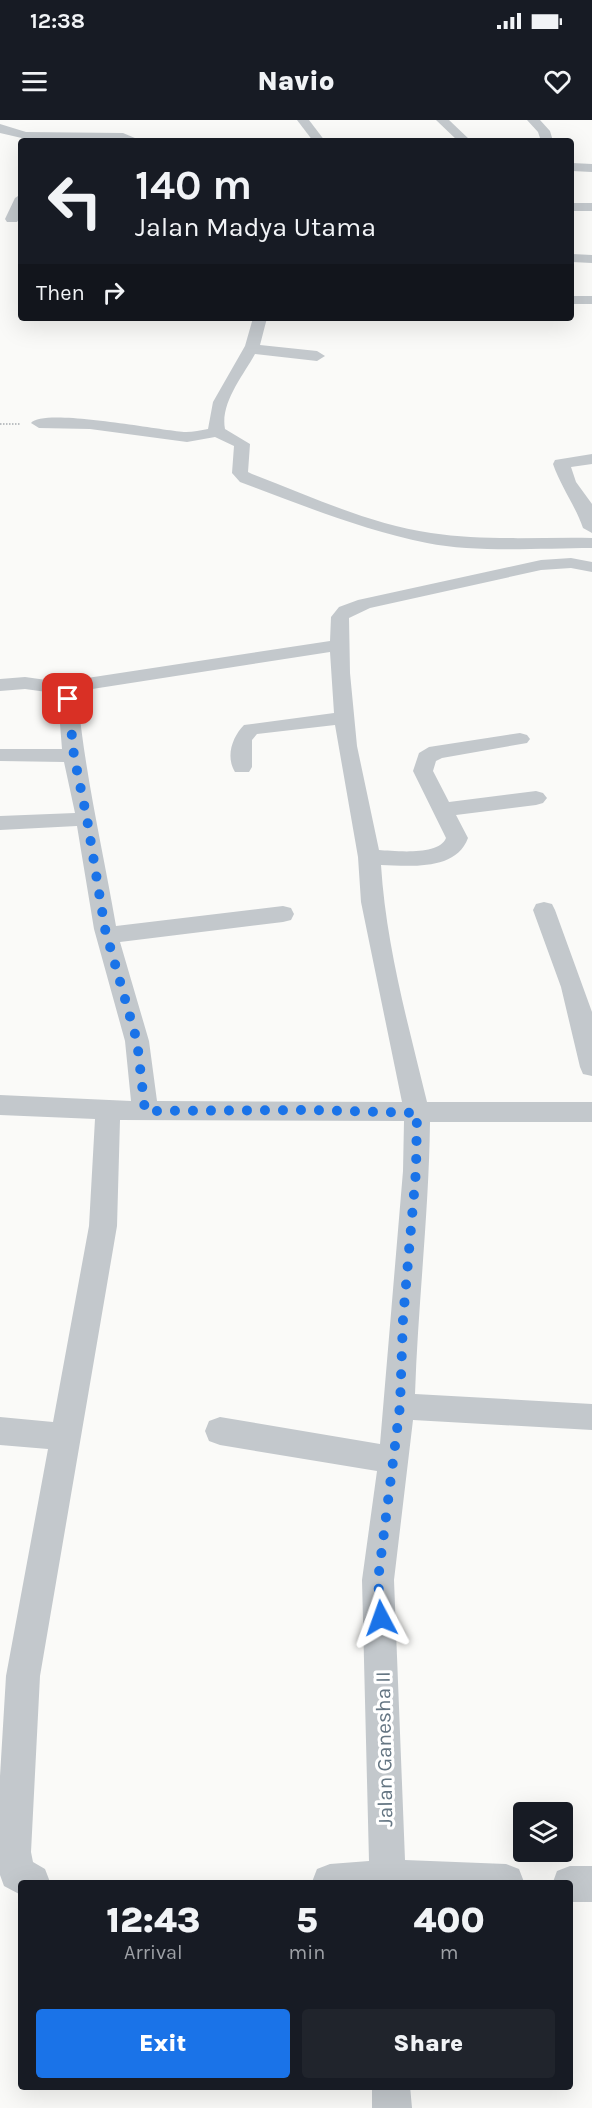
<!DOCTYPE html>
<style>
:root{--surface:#171b24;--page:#20242c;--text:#f1f3f6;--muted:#9ea1a6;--accent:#1a73e8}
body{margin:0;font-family:Karla,sans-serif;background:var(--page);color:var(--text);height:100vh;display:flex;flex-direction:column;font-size:22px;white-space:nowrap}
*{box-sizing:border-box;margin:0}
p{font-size:20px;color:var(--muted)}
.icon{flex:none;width:33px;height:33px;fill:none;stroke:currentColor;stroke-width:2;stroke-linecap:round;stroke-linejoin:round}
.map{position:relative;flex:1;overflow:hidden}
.drawer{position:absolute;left:18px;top:1760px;width:555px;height:210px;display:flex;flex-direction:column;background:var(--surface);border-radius:6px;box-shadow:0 6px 24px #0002}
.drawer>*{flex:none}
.banner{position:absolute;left:18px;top:18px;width:556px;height:183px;border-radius:6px;box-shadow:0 6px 24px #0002;background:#171b24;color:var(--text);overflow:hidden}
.buttons{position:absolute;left:513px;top:1682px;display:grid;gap:12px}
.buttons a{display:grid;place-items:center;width:60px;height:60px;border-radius:6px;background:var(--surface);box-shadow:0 6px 24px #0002;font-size:30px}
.pin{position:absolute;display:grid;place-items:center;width:51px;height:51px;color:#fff;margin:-26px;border-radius:12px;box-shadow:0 3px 9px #0006}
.me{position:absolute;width:66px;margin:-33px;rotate:356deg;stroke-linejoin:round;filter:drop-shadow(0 0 4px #0008)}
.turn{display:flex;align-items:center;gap:21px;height:126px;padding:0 18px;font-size:27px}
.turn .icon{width:78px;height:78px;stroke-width:2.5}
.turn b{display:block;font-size:42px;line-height:51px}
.then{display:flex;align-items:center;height:57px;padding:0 18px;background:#0003;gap:12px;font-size:22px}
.eta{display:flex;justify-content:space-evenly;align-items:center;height:102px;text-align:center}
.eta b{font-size:36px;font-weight:800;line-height:42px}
.primary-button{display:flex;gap:12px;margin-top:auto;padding:12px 18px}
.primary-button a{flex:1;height:69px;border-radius:6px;background:var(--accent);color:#fff;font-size:24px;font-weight:800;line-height:69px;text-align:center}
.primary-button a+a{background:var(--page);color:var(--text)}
.status{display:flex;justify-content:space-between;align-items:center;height:42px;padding:0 30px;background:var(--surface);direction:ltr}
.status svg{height:16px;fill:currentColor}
header{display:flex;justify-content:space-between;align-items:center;height:78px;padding:0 18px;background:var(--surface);font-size:27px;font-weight:800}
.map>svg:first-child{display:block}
</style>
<div class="status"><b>12:38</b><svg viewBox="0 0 49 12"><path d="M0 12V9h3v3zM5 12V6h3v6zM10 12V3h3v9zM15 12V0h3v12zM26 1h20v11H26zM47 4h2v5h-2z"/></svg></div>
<header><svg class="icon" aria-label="menu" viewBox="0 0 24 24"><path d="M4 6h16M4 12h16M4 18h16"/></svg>Navio<svg class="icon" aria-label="heart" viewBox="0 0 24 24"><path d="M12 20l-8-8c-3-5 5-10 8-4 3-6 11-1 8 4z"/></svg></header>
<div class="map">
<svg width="592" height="1988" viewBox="0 0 592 1988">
<rect width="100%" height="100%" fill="#fafaf8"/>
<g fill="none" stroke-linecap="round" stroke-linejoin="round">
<polyline stroke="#bbbfc2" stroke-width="2" stroke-dasharray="1.5 1.5" stroke-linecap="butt" points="0,304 20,304"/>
<g fill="#c3c8cc" fill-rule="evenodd">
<polygon points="297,0 309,0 325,21 313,21"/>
<polygon points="436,0 449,0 471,21 458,21"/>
<polygon points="527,0 540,0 550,11 553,21 541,21 538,12"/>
<polygon points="0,4 26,12 123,13 142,21 26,19 0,13"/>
<polygon points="572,43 592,44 592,52 572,51"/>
<polygon points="21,74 19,99 17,102 7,102 5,99 15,78"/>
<rect x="572" y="83" width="20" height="8"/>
<polygon points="572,134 592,135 592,143 572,142"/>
<rect x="572" y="176" width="20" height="8"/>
<path d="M253,198H267L260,225L317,231L325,236L317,241L255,234C243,256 220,283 225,309L250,324L248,352L252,354C310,376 369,404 431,413C484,421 539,417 592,418V428C541,428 476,433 427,423C362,410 302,385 240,362L232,353L234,326L215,317L187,322L90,309L39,308L31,303C44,287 161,311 186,312C193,312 201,310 208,309L213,282L245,226Z"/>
<path d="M592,334V344L571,347L576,362L592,384V413L583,408C575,385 561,367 553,344L555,340Z"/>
<path d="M571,438L592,442V452L571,448L541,450L370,488L349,498L350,553L357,626L379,730C395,731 439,736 446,718L413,651L419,633L429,627L520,613L527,615L530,619L527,623L442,638L436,641L433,651L449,682L536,671L543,673L547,678L543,683L536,685L456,695L468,718C456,751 410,746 381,745C386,825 408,904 427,982H592V1002H430C429,1092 418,1183 415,1274L592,1284V1310L413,1300L394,1460L405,1740L506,1744L519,1749L524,1762H312L317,1749L330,1744L369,1741L362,1460L377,1351L220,1325L209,1321L205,1311L209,1301L220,1297L380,1324L403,1051L404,1001L120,1000L117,1106L40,1556L31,1732L33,1742L45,1749L50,1762H21V1775L4,1766L0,1755V1656L6,1556L48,1329L0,1325V1297L53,1302L89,1106L95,999L0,995V975L131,981L125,921L94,809L77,706L0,710V696L75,693L64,642L0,641V629H62L58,579L54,573L25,569L0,571V559L25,557L61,562L330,521L331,497L339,487L358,480L541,440ZM330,532L334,593L244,605C233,616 225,636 235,652H249L252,647V620L257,614L335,605L358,737L361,782L402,982L157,981L149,921L120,822L283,802L291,800L294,794L291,788L283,786L116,806C103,730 85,655 78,579L73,572Z"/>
<polygon points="544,782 552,784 555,790 592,892 592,956 583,954 580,947 561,867 533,790 536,784"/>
<polygon points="570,1746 592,1746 592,1782 570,1782 570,1762 553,1762 557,1751"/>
<polygon points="372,1966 410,1966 412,1988 372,1988"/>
</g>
</g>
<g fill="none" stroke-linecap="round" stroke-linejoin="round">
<polyline stroke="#1a73e8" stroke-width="10" stroke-dasharray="0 18" points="68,579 74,636 87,699 105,809 137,921 145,991 310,990 417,993 416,1051 403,1199 400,1286 378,1460 381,1498"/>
</g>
<g text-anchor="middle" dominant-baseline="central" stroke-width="6" stroke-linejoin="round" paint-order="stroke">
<g font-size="21" fill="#657683" stroke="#fff">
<text transform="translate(384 1629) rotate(-91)">Jalan Ganesha II</text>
</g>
</g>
</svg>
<div class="buttons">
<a><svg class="icon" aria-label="layers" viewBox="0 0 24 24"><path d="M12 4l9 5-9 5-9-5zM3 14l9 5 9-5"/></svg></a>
</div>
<div class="pin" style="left:68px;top:579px;background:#d93025"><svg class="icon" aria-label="arrive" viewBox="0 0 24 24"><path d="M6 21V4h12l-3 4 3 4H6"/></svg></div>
<svg class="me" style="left:381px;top:1498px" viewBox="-20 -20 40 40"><path d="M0-17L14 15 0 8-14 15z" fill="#1a73e8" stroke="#fff" stroke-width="4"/></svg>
<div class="banner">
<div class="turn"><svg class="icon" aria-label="left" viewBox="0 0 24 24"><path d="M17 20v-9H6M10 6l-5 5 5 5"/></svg><div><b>140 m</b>Jalan Madya Utama</div></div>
<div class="then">Then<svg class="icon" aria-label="right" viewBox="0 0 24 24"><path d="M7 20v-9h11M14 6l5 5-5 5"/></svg></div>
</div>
<section class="drawer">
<div class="eta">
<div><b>12:43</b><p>Arrival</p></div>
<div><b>5</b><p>min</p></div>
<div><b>400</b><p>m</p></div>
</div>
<div class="primary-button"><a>Exit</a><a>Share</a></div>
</section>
</div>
